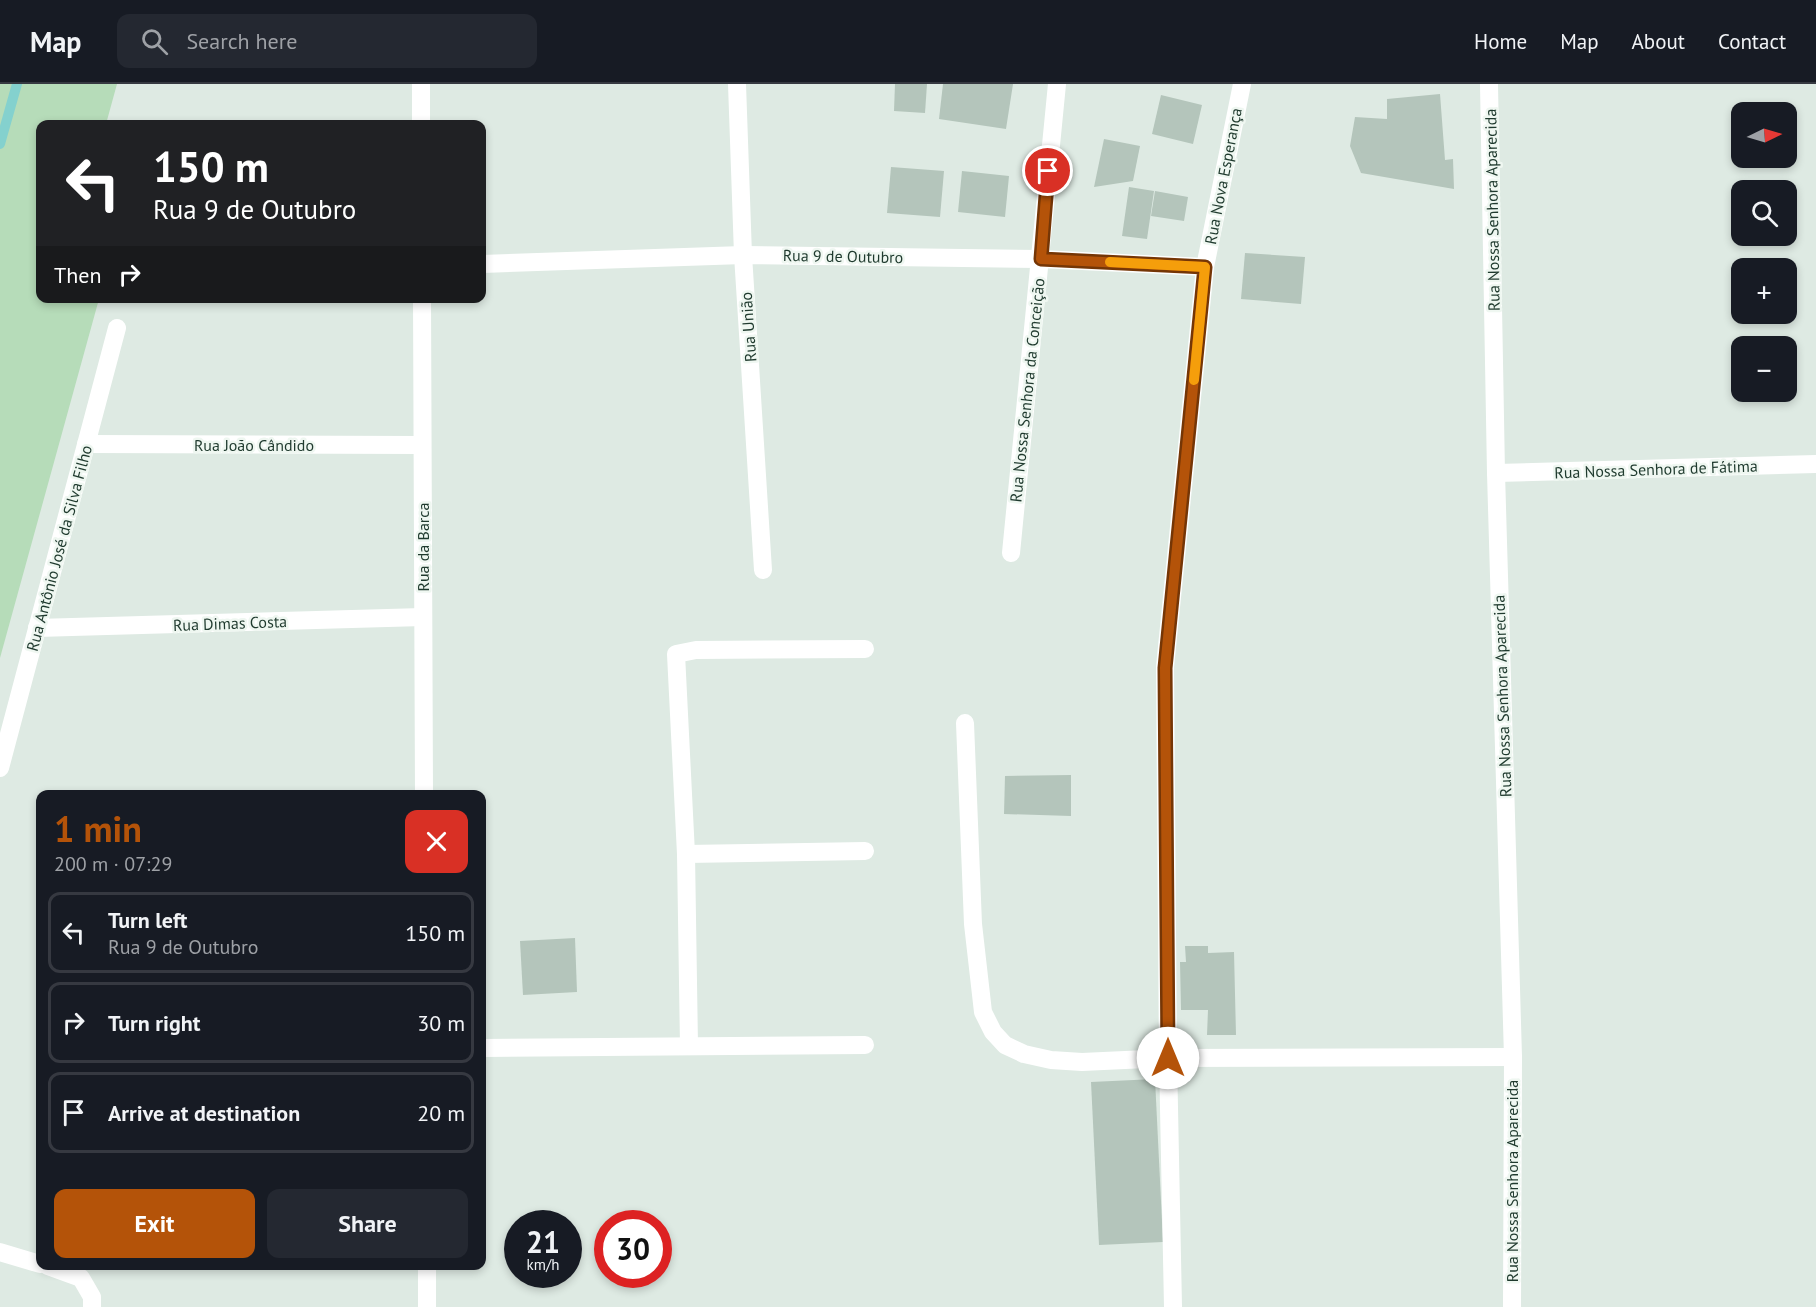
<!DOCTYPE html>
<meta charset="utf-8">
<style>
:root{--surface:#171b24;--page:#242831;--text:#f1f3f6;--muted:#9ea1a6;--line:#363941;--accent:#b45309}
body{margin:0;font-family:"PT Sans",sans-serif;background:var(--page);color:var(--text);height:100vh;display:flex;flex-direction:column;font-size:22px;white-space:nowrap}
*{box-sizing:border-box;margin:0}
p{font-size:20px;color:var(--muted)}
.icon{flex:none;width:33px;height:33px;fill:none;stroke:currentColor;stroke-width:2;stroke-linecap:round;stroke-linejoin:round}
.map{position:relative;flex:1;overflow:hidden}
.panel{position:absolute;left:36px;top:706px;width:450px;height:480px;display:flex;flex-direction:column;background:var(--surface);border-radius:12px;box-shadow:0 3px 9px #0003}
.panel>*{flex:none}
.top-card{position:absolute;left:36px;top:36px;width:450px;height:183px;border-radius:12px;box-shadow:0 3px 9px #0003;background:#202124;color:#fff;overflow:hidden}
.needle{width:39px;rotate:85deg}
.fabs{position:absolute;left:1731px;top:18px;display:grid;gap:12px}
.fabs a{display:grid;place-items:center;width:66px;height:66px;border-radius:12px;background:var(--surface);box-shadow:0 3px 9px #0003;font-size:30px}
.speed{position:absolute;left:504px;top:1126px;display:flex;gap:12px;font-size:30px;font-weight:700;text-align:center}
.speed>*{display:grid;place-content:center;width:78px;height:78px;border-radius:50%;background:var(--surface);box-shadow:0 3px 9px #0003;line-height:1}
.speed small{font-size:15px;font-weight:400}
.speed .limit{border:9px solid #d22;background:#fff;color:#111}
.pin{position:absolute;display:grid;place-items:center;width:51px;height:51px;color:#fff;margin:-26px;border:3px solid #fff;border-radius:50%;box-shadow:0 2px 6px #0007}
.me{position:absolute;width:66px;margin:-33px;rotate:0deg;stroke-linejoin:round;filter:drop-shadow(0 0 4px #0008)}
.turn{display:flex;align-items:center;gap:21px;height:126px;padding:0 18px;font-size:27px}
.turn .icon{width:78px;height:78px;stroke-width:2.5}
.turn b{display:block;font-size:42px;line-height:51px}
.then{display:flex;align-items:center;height:57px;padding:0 18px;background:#0003;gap:12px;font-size:22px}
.round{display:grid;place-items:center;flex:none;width:63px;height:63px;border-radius:12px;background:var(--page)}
.headline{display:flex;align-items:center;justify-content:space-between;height:102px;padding:0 18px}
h1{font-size:36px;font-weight:700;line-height:45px;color:var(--accent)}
.button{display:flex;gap:12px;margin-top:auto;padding:12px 18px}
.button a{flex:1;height:69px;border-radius:12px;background:var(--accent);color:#fff;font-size:24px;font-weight:700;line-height:69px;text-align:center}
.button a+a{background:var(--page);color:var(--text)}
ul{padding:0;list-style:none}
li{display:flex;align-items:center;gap:18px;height:81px;margin:0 12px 9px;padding:0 6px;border:3px solid var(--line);border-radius:12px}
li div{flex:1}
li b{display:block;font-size:22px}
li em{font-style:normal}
header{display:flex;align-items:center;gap:36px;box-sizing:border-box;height:84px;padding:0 30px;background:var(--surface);border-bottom:2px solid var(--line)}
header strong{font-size:28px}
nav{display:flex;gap:33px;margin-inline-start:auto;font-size:21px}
.search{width:420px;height:54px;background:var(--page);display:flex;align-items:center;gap:15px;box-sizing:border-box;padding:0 21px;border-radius:12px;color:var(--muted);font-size:22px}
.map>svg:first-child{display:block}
</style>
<header>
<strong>Map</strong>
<div class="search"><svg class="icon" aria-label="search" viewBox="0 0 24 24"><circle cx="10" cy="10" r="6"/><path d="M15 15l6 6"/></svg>Search here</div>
<nav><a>Home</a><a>Map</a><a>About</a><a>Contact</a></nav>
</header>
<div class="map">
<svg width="1816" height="1223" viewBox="0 0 1816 1223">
<rect width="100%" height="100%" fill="#deeae3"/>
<polygon fill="#b6dcb9" points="0,0 117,0 106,40 40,40 40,214 99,215 0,574"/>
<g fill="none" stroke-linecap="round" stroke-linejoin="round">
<polyline stroke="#84d1ce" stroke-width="10" points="0,60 17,0"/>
</g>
<g fill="#b4c5bb">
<polygon points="895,0 927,0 925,29 894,27"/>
<polygon points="943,0 1013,0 1006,45 939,35"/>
<polygon points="1440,10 1445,76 1453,75 1454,105 1361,89 1350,62 1355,33 1387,35 1387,15"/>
<polygon points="1161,11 1202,21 1193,60 1152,50"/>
<polygon points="1104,55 1140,62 1133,97 1094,103"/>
<polygon points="891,83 944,87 940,133 887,129"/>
<polygon points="962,87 1009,92 1005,133 958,128"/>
<polygon points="1129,103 1154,107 1147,155 1122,152"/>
<polygon points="1155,107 1188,113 1184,137 1151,132"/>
<polygon points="1245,169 1305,173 1301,220 1241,215"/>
<polygon points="1071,691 1071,732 1004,730 1005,692"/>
<polygon points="575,854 577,908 523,911 520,857"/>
<polygon points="1185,862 1208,862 1208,869 1234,868 1236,951 1207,951 1208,926 1181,926 1180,878 1186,878"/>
<polygon points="1155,995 1163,1158 1099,1161 1091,998"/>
</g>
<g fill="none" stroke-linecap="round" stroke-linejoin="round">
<g stroke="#fff" stroke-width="18">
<polyline points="421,0 421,40"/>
<polyline points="737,0 743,171 763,486"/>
<polyline points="1489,0 1496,389 1513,973 1512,1223"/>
<polyline points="482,180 743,171 1041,175 1205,183"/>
<polyline points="422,214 424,711"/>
<polyline points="86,360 422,361"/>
<polyline points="1496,389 1816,380"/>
<polyline points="1011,469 1057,0"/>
<polyline points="37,544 423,533"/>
<polyline points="965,639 973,840 983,928 993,948 1005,961 1024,970 1051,976 1082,978 1168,974 1513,973"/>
<polyline points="0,684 117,244"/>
<polyline points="686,770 865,767"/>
<polyline points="689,962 686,770 676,570 696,566 865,565"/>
<polyline points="482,964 865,961"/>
<polyline points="0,1168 40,1180"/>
<polyline points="48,1182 81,1194 92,1213 92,1223"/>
<polyline points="427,1182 427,1223"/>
<polyline points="1173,1223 1168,974 1165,583 1205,183 1242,0"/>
</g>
</g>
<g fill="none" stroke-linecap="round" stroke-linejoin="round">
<defs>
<polyline id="route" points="1048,87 1041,175 1205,183 1165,584 1168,974"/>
</defs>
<use href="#route" stroke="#753606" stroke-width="15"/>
<use href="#route" stroke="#b45309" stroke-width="10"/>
<polyline stroke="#f59e0b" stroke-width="10" points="1110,178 1205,183 1194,296"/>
</g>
<g text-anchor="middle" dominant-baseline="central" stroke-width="5" stroke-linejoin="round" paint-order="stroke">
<g font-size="16" fill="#1f3a2e" stroke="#eff7f1">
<text transform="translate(1223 92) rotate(-79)">Rua Nova Esperança</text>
<text transform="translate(1492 126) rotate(-91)">Rua Nossa Senhora Aparecida</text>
<text transform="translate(843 172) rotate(1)">Rua 9 de Outubro</text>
<text transform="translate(748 243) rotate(-94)">Rua União</text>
<text transform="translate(1027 306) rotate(-84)">Rua Nossa Senhora da Conceição</text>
<text x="254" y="361">Rua João Cândido</text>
<text transform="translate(1656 385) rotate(-2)">Rua Nossa Senhora de Fátima</text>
<text transform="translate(423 463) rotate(-90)">Rua da Barca</text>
<text transform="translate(59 464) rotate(-75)">Rua Antônio José da Silva Filho</text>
<text transform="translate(230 539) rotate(-2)">Rua Dimas Costa</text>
<text transform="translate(1502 612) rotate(-92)">Rua Nossa Senhora Aparecida</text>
<text transform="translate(1512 1097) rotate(-90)">Rua Nossa Senhora Aparecida</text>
</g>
</g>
</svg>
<div class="fabs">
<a><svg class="needle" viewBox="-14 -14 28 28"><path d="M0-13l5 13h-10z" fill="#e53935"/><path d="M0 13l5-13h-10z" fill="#9ea1a6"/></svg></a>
<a><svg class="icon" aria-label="search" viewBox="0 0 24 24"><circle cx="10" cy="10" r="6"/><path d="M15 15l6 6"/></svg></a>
<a>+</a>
<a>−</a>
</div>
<div class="speed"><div>21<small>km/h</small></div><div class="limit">30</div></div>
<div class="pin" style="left:1048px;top:87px;background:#d93025"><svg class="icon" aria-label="arrive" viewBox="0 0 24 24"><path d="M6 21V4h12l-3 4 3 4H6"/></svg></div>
<svg class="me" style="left:1168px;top:974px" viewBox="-20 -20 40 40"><circle r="19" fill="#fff"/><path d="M0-13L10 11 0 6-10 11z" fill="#b45309"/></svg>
<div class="top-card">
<div class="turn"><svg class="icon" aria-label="left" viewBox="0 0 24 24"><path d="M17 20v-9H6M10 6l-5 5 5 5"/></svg><div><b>150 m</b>Rua 9 de Outubro</div></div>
<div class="then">Then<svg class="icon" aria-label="right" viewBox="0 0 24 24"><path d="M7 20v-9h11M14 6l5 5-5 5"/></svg></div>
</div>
<section class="panel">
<div class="headline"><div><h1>1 min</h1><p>200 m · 07:29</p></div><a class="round" style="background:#d93025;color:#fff"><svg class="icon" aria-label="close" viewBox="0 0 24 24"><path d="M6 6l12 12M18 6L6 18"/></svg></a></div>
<ul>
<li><svg class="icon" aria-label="left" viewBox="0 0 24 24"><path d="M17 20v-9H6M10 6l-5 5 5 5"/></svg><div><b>Turn left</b><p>Rua 9 de Outubro</p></div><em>150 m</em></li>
<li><svg class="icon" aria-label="right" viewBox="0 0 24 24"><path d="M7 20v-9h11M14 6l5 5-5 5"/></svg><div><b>Turn right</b></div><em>30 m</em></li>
<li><svg class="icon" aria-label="arrive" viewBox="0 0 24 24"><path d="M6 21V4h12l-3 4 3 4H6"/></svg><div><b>Arrive at destination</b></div><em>20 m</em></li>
</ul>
<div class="button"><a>Exit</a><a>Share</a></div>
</section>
</div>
